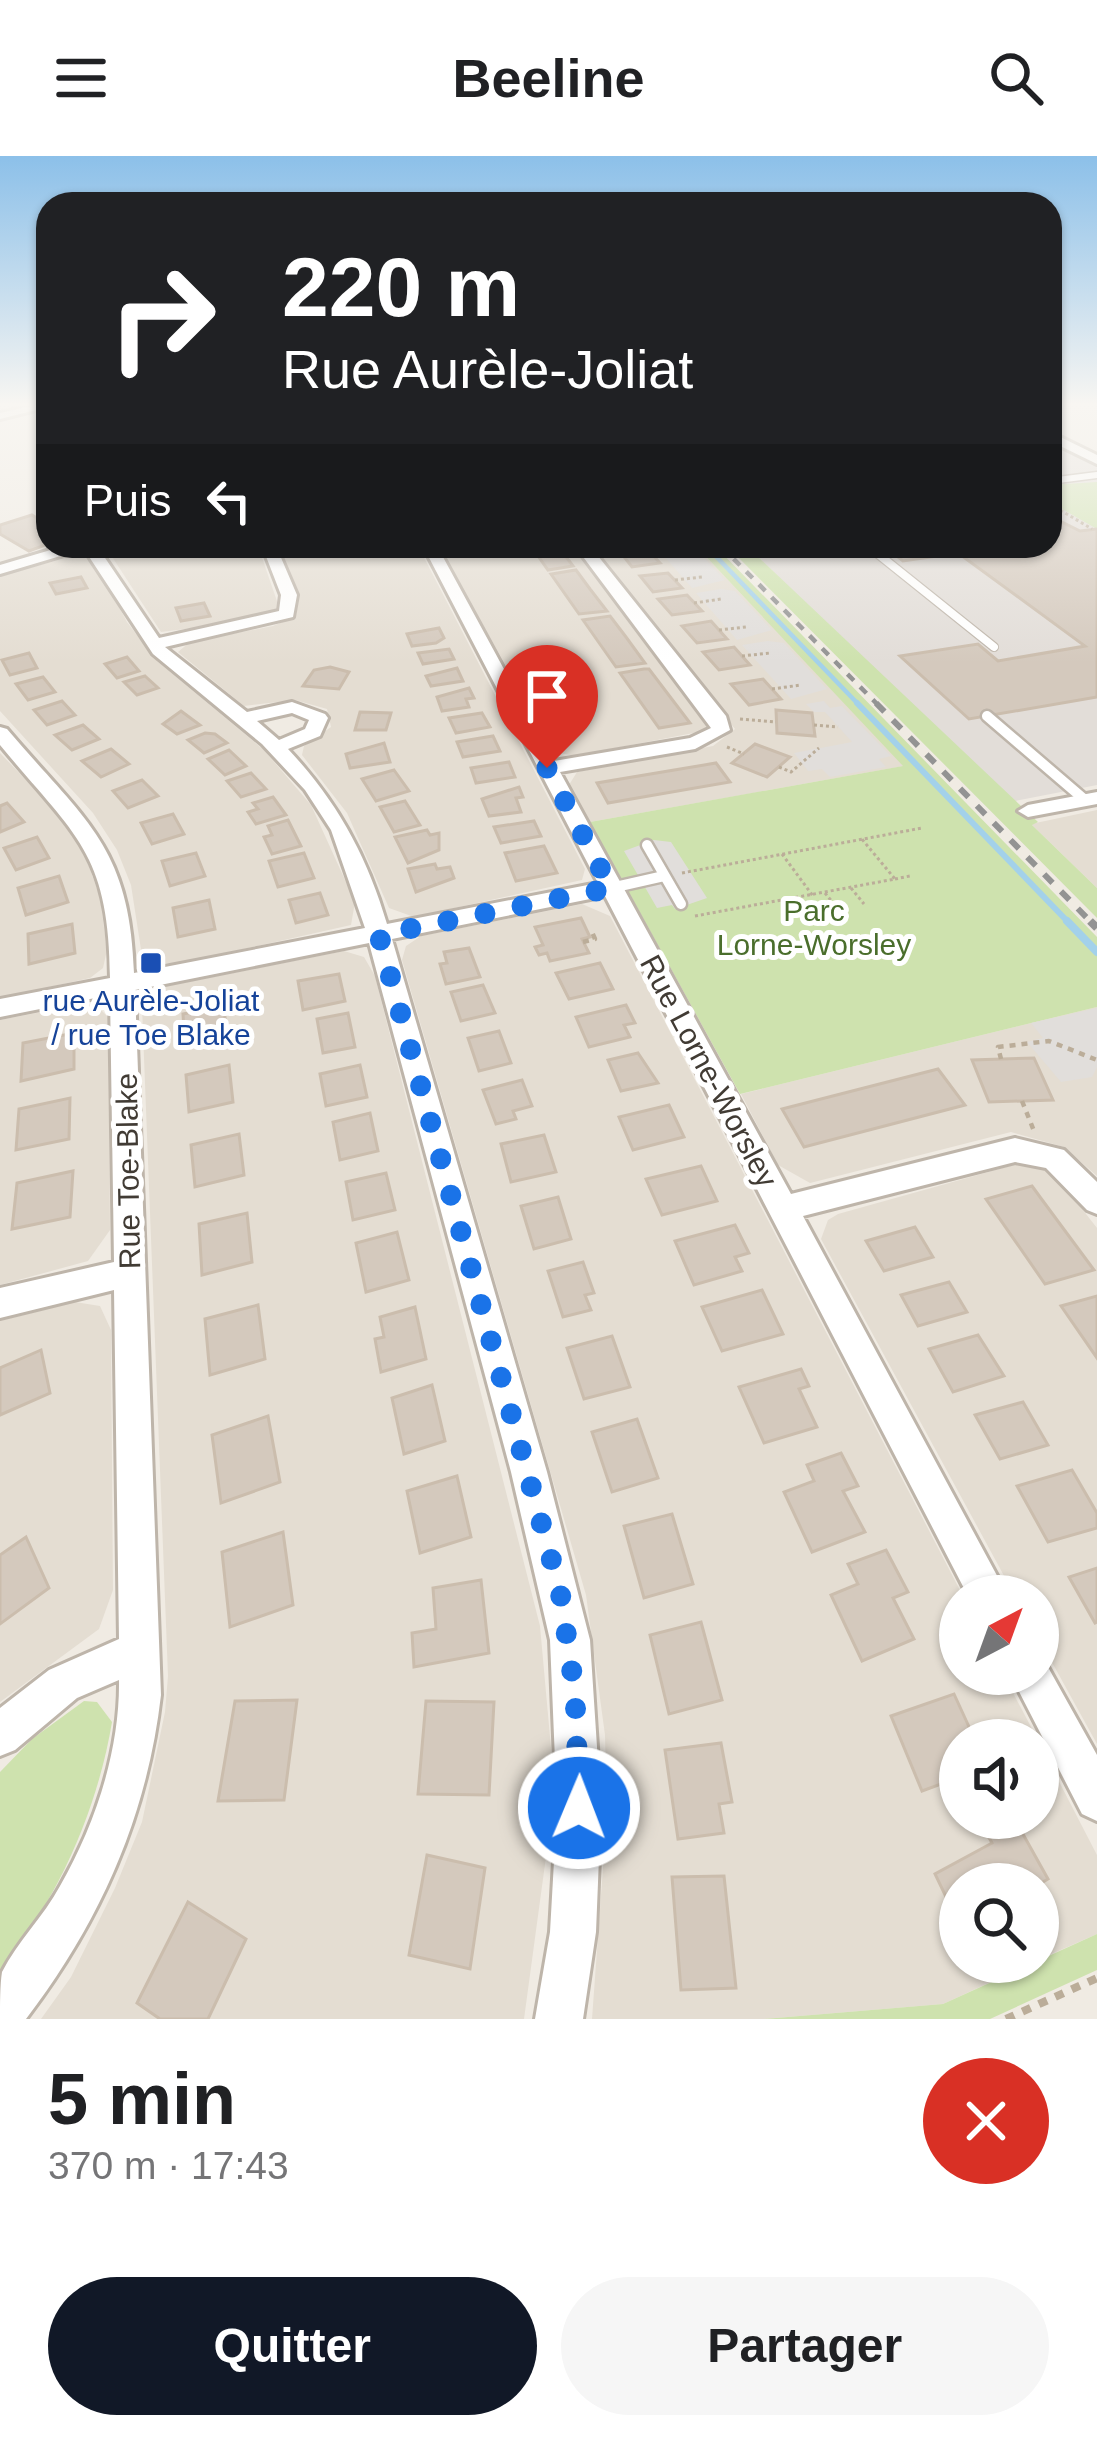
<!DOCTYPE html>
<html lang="fr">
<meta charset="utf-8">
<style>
:root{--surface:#fff;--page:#f6f6f6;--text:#202124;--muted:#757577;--accent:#111827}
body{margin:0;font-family:Helvetica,sans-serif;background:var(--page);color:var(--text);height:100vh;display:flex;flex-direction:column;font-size:45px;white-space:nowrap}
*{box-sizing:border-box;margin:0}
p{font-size:39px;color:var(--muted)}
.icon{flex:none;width:66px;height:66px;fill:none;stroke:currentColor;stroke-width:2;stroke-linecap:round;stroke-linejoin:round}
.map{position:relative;height:1863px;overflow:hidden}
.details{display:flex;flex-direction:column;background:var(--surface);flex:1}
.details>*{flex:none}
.top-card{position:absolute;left:36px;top:36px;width:1026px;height:366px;border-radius:36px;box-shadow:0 3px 9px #0004;background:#202124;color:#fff;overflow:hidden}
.needle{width:78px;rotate:41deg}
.fabs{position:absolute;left:939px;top:1419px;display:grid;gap:24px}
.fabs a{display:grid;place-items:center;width:120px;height:120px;border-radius:50%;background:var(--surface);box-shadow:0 3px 9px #0004;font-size:60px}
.pin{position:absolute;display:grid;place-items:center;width:102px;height:102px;color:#fff;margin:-123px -51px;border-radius:50% 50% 50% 0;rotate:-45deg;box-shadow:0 0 12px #0007}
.pin .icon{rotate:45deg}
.me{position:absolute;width:132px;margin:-66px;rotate:1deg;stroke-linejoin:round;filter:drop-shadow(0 0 9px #0008)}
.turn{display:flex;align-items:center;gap:42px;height:252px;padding:0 48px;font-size:54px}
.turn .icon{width:156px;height:156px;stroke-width:2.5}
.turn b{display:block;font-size:84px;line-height:102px}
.then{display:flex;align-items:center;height:114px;padding:0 48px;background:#0003;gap:24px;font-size:45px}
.round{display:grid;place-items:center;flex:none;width:126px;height:126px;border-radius:63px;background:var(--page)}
.summary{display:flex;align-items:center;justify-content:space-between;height:204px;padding:0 48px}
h1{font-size:72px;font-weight:700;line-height:90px}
.button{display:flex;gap:24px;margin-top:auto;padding:24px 48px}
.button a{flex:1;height:138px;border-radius:72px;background:var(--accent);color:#fff;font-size:48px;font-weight:700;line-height:138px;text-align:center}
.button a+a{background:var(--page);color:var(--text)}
header{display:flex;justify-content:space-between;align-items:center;height:156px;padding:0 48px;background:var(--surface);font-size:54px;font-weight:700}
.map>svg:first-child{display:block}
</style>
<header><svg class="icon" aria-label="menu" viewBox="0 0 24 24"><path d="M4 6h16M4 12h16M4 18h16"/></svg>Beeline<svg class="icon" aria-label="search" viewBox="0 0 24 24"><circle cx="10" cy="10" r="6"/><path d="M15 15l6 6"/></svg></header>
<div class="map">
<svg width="1097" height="1863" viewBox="0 0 1097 1863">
<rect width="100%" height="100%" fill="#f0ebe3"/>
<g fill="#e4ddd2">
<polygon points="105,390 258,390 280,454 250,465 161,476"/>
<polygon points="278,390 418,390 585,713 582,724 414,761 389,752 347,657 302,599 304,590 331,571 327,553 295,544 244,550 178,496 190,486 273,470 296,460 299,442"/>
<polygon points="438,390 573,390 709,568 709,574 574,600 555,596"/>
<polygon points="592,390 696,390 904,610 590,666 569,629 577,616 713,590 735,573"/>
<polygon points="80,398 98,412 127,466 157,505 264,594 311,649 355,746 351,769 181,807 154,808 142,800 131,729 117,694 93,657 0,555 0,420"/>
<polygon points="0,597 58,657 83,694 100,741 107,794 103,812 90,822 0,842"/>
<polygon points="1097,654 1097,732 1031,668"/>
<polygon points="582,748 610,760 963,1440 960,1518 1003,1518 1038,1584 960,1584 960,1662 1038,1662 1038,1585 1097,1699 1097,1778 1038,1804 1038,1728 960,1728 960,1806 1034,1806 943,1848 764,1863 592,1863 607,1657 605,1579 586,1439 402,804 406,790 421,780"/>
<polygon points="344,795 364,801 375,820 540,1470 552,1603 548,1686 524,1863 41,1863 71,1821 115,1732 142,1666 165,1556 168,1520 142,850 167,830"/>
<polygon points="78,849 97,850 108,861 110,1074 88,1105 0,1129 0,864"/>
<polygon points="1097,851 1097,1020 1064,991 1011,976 810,1027 778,1009 741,938"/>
<polygon points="1021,1007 1053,1016 1097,1072 1097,1588 1038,1481 1038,1440 1015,1440 821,1083 828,1064 838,1058"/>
<polygon points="75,1146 100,1150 111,1174 113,1434 99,1473 0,1546 0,1165"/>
</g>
<polygon fill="#e2ddd8" points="1050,286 1097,311 1097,629 1010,646 747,390 1050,390"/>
<g fill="#cee2ae">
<polygon points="1097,326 1097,373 1050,346 1050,329"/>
<polygon points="696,390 715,390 1097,781 1097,851 740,938 590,666 903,610"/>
<polygon points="727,390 754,397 1038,666 1032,669 1097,732 1097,762"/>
<path d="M84,1545L97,1546L112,1566C97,1656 57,1744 0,1815V1616L32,1583Z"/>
<polygon points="1097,1778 1097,1814 990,1863 764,1863 943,1848"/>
</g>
<g fill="#e1dedb">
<polygon points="693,390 725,424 692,432 656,391"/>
<polygon points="721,433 735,435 772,474 737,484 696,437"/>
<polygon points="768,485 784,487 827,533 791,543 742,489"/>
<polygon points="824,545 830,552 842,550 891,600 879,603 886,611 830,621 822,613 808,615 794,597 852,586 825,556 814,556 806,548"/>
<polygon points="654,684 671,686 707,742 675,753 672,749 657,752 624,695"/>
<polygon points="1097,852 1097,911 1092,921 1061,926 1027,886 1043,882 1031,867"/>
</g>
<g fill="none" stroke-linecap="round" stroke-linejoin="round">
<polyline stroke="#a3d1ea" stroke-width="4.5" points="706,390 860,550"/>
<polyline stroke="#a3d1ea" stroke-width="6" points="857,547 1070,768"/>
<polyline stroke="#a3d1ea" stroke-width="8" points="1067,765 1097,796"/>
</g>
<g fill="#d4c9bd" stroke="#cbbdad" stroke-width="3">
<polygon points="32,359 48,369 48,388 29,395 0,378 0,369"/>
<polygon points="1050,360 1080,375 1097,373 1097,541 969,563 900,500 978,488 998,505 1085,490 958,397 903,405 884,390 1050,390"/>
<polygon points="531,390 558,390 573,410 548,414"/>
<polygon points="647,393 660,407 632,411 621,397"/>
<polygon points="576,414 590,433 607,455 579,458 551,418"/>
<polygon points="668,417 682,432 653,436 640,420"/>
<polygon points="81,421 87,432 56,438 50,427"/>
<polygon points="687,439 702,455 672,459 658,443"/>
<polygon points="204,447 210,460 181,465 176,452"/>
<polygon points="610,460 626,481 645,507 616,511 583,464"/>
<polygon points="711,465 727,483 697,487 682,470"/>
<polygon points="439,472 444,482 436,487 412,490 407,478"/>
<polygon points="734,491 750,509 719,514 703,496"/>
<polygon points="449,493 454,503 423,508 418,497"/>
<polygon points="29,497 37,512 10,519 2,504"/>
<polygon points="127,501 139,515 117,522 105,508"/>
<polygon points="330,511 349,516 339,533 303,530 314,514"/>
<polygon points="457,512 463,525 431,530 426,520"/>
<polygon points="644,513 649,513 690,567 659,572 620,517"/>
<polygon points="145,520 158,532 137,539 124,526"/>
<polygon points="43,521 55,536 28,544 16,528"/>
<polygon points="763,523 781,543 749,549 731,528"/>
<polygon points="469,532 474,542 466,543 469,551 442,555 437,541"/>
<polygon points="62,545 75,559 47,569 34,554"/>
<polygon points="776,554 812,557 815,580 777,577"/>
<polygon points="181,555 200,569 177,578 163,568"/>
<polygon points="360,556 391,557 386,574 355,574"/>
<polygon points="482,557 490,571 456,577 449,562"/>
<polygon points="83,569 99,583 72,594 55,579"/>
<polygon points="205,577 215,578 227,587 204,597 188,584"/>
<polygon points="493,580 500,595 463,601 457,586"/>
<polygon points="384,587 390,606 350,612 346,598"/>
<polygon points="755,588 790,601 767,621 732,607"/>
<polygon points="111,593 129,608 101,621 82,605"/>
<polygon points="229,594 246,610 225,619 208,603"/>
<polygon points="509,606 515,621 476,627 471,612"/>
<polygon points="716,607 730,626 608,647 597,627"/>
<polygon points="394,614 409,635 376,645 362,623"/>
<polygon points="251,617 266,633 241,641 227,625"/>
<polygon points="142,624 158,640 128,652 113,635"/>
<polygon points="519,631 523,641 516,642 521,656 489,660 482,643"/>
<polygon points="273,641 286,659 256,668 248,656 258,653 253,647"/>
<polygon points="405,645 420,669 394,676 380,651"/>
<polygon points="7,647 24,666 0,676 0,650"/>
<polygon points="173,658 184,678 152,688 141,667"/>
<polygon points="288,664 301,690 272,698 264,681 272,679 268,670"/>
<polygon points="534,665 541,680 501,687 494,671"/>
<polygon points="427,674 430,679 439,677 439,694 408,707 395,681"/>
<polygon points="37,681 49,702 16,714 4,692"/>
<polygon points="544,690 557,717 516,725 505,697"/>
<polygon points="196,697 205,720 170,730 162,705"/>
<polygon points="304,697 314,722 278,731 269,705"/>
<polygon points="435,708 437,713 450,711 454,722 416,736 408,713"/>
<polygon points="59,720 68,746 26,759 18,732"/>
<polygon points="320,737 328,759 296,767 289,744"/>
<polygon points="209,744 215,773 178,781 173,752"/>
<polygon points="581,762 590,781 582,783 589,797 550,805 547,797 539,799 535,791 543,789 535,771"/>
<polygon points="72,768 75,797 29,808 28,778"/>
<polygon points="469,792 480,821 446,828 440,808 447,807 444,796"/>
<polygon points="600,807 613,833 569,843 556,817"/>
<polygon points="339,818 345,845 303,854 298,825"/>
<polygon points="483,829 495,857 461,865 451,836"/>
<polygon points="626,849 635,867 624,869 630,881 589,891 576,861"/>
<polygon points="224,850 227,884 185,892 183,858"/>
<polygon points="348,857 355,891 323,897 317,863"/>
<polygon points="499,875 511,907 479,915 468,882"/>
<polygon points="74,877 74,913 21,925 23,887"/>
<polygon points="638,897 658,927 621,935 608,904"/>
<polygon points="1034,902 1053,944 989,946 972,904"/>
<polygon points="229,909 233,946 189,956 186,919"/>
<polygon points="360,909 367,941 326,950 320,918"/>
<polygon points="938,913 965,949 804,991 782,953"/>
<polygon points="522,924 532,950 513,955 516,963 496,968 483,934"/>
<polygon points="70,942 69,983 16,994 19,953"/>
<polygon points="669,949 684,981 633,994 619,961"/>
<polygon points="370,957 378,995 340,1004 333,966"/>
<polygon points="239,978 244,1019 195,1031 191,989"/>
<polygon points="544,979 556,1016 511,1026 501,988"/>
<polygon points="701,1010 717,1045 662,1059 646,1023"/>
<polygon points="73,1015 70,1061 12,1073 17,1027"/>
<polygon points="386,1017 395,1054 353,1064 346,1026"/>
<polygon points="1032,1030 1040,1041 1094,1114 1045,1128 986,1043"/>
<polygon points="558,1041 571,1083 534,1093 521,1050"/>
<polygon points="247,1057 252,1106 202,1119 199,1068"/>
<polygon points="735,1069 749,1097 735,1101 742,1115 694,1129 675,1085"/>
<polygon points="915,1071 933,1101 884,1115 866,1085"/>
<polygon points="397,1076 409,1124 366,1136 356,1087"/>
<polygon points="583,1106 594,1137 585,1139 591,1154 563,1161 548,1115"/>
<polygon points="949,1126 967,1156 918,1170 901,1139"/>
<polygon points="762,1134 783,1178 722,1195 702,1151"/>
<polygon points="1097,1140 1097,1202 1061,1150"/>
<polygon points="258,1149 265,1203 210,1219 205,1163"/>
<polygon points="415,1151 426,1203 381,1216 375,1183 384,1181 380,1161"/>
<polygon points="978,1179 1004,1220 953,1236 929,1193"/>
<polygon points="612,1180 630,1231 584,1243 567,1192"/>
<polygon points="41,1194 50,1237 0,1259 0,1212"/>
<polygon points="801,1213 809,1230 799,1233 817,1271 764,1287 739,1231"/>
<polygon points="432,1229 445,1285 404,1298 392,1242"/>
<polygon points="1023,1246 1048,1289 1000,1303 975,1259"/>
<polygon points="268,1260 280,1326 221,1347 212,1279"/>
<polygon points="637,1263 658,1322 612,1336 592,1276"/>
<polygon points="841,1297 858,1330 843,1335 865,1376 812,1396 784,1336 814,1325 807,1309"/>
<polygon points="1072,1314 1097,1357 1097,1372 1048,1386 1017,1330"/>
<polygon points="457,1320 471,1381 420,1397 407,1335"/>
<polygon points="672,1358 693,1428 644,1442 624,1370"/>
<polygon points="283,1376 293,1449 230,1471 222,1396"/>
<polygon points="26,1381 49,1432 0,1468 0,1399"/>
<polygon points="886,1394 908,1436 893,1442 914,1483 862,1505 831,1439 858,1428 848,1408"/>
<polygon points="1097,1412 1097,1466 1095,1467 1069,1421"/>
<polygon points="481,1424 489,1497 414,1511 412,1477 436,1473 433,1432"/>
<polygon points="701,1466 722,1544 669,1558 650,1479"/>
<polygon points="954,1538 975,1584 960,1584 960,1621 922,1635 891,1560"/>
<polygon points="297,1544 284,1644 218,1645 235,1545"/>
<polygon points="426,1545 494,1546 489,1639 418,1638"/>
<polygon points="721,1587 732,1646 719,1648 724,1677 678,1683 665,1594"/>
<polygon points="994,1662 1014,1662 1048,1723 1038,1729 960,1728 960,1770 935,1718 992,1687 982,1669"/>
<polygon points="427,1699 485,1712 470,1813 409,1799"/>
<polygon points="724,1720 736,1832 681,1834 672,1721"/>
<polygon points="188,1746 246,1783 208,1863 160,1863 137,1847"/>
</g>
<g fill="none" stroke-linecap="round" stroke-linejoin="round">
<defs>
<polyline id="service-far2" points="1050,325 1097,319"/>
<polyline id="service-far1" points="868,390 994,491"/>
<g id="service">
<polyline points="987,560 1085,644"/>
<polyline points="647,689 681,748"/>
<polyline points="611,732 664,720"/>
</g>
<g id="minor">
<polygon points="48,246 48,251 0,263 0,257"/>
<polygon points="1050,276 1097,299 1097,308 1050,285"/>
<path d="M64,390H97L159,482L279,455L281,439L262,390H276L297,439L293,461L165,491L247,556L292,546L325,558L328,562L320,580L288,593C337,645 367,700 387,768L598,727L423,390H437L554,605L690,582L711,572L575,390H590L726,560L730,574L695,593L560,616L791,1038L1015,982L1064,994L1097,1026V1058L1087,1054L1046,1012L1015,1006L803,1060L1008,1440H968L605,740L392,783L547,1316L590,1484L601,1652L596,1776L583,1863H535L550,1776L557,1652L550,1484L511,1316L369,787L135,834L161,1539C147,1661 100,1766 26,1863H0C0,1850 0,1828 2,1816C17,1786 44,1760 60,1730C95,1669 120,1595 119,1524L77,1542L15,1594L0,1600V1552L49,1514L119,1483L114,1134L0,1162V1132L114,1106L110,839L0,861V843L110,822C109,695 75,680 0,589V571L7,573C84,664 130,689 134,817L365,772L331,674L305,634L262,588L153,498L84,393L0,418V409ZM292,557L309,564L305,573L279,584L257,565Z"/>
<polygon points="1097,636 1097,648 1028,661 1018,655 1028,649"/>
<polygon points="1038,1501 1044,1504 1097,1599 1097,1665 1082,1658 1010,1518 1038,1518"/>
</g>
</defs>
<use href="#service-far2" stroke="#beb5aa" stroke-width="9"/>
<use href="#service-far1" stroke="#beb5aa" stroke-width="10"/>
<use href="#service" stroke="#beb5aa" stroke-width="15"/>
<use href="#minor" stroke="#beb5aa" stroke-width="6"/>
<g stroke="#bbad99" stroke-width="3" stroke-dasharray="3 3" stroke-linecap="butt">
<polyline points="1050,348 1092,373"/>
<polyline points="654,400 679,397"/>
<polyline points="675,424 702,421"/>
<polyline points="694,447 721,443"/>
<polyline points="719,474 746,471"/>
<polyline points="742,500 770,497"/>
<polyline points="772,533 801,529"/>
<polyline points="740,563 776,566"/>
<polyline points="814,569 838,571"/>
<polyline points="727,591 744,598"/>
<polyline points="779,611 791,616 819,592"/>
<polyline points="782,698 813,740"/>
<polyline points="682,717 922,672"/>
<polyline points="895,723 910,720"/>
<polyline points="851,732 864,748"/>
<polyline points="825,737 838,753"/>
<polyline points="695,760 895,723 861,682"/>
</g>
<g stroke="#bbad99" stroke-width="4.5" stroke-dasharray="6 6" stroke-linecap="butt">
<polyline points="583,786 595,783 592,776"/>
<polyline points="1001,903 998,891 1049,885 1097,904"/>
<polyline points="1022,945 1034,975"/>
</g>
<polyline stroke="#bbad99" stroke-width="8" stroke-dasharray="9 9" stroke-linecap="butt" points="1006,1863 1097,1822"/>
<use href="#service-far2" stroke="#fff" stroke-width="6"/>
<use href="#service-far1" stroke="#fff" stroke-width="8"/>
<use href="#service" stroke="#fff" stroke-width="10"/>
<use href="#minor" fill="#fff" fill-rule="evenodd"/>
<polyline stroke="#939393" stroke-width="4.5" stroke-dasharray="9 9" stroke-linecap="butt" points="721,390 879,550"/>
<polyline stroke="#939393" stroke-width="6" stroke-dasharray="12 12" stroke-linecap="butt" points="876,547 1093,768"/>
<polyline stroke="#939393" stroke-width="8" stroke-dasharray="15 15" stroke-linecap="butt" points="1090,765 1097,772"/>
</g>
<linearGradient id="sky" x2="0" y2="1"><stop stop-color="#8cc0e9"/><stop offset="0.49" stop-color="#f8f6f2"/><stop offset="1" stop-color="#f8f6f2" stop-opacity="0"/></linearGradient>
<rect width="1097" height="507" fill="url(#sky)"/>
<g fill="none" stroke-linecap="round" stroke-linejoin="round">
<polyline stroke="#1a73e8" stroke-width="21" stroke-dasharray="0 37.8" points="547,612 611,732 379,779 560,1435 575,1537 579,1652"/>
</g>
<rect fill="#1a4fb4" stroke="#fff" stroke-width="4.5" x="139" y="795" width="24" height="24" rx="6"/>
<g text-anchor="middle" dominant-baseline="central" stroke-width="10" stroke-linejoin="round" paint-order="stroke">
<g font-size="30" fill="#4a6e2c" stroke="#fff">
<text x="814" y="754">Parc<tspan x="814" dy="34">Lorne-Worsley</tspan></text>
</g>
<g font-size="30" fill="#164399" stroke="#fff">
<text x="151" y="844">rue Aurèle-Joliat<tspan x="151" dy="34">/ rue Toe Blake</tspan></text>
</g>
<g font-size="30" fill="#413b34" stroke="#fff">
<text transform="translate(709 915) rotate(62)">Rue Lorne-Worsley</text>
<text transform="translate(128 1015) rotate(-91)">Rue Toe-Blake</text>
</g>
</g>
</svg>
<div class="fabs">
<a><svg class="needle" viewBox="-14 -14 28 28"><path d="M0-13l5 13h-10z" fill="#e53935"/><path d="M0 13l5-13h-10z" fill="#757577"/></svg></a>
<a><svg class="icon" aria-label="sound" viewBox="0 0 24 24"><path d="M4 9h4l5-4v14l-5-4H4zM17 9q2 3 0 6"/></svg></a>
<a><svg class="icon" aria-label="search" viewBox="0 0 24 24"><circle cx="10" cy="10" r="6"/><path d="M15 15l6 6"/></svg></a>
</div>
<div class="pin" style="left:547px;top:612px;background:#d93025"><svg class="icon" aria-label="arrive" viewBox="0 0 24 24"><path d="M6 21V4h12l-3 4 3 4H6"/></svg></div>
<svg class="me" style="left:579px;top:1652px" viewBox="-20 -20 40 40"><circle r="17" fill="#1a73e8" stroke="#fff" stroke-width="3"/><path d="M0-11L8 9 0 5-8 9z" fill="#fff"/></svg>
<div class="top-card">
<div class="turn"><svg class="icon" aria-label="right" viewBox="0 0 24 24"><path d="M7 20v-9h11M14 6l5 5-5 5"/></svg><div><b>220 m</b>Rue Aurèle-Joliat</div></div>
<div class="then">Puis<svg class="icon" aria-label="left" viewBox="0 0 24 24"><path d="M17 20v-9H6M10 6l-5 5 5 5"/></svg></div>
</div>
</div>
<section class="details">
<div class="summary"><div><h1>5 min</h1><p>370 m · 17:43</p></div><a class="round" style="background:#d93025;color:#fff"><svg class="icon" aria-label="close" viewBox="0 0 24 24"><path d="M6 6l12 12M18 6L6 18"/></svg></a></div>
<div class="button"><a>Quitter</a><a>Partager</a></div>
</section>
